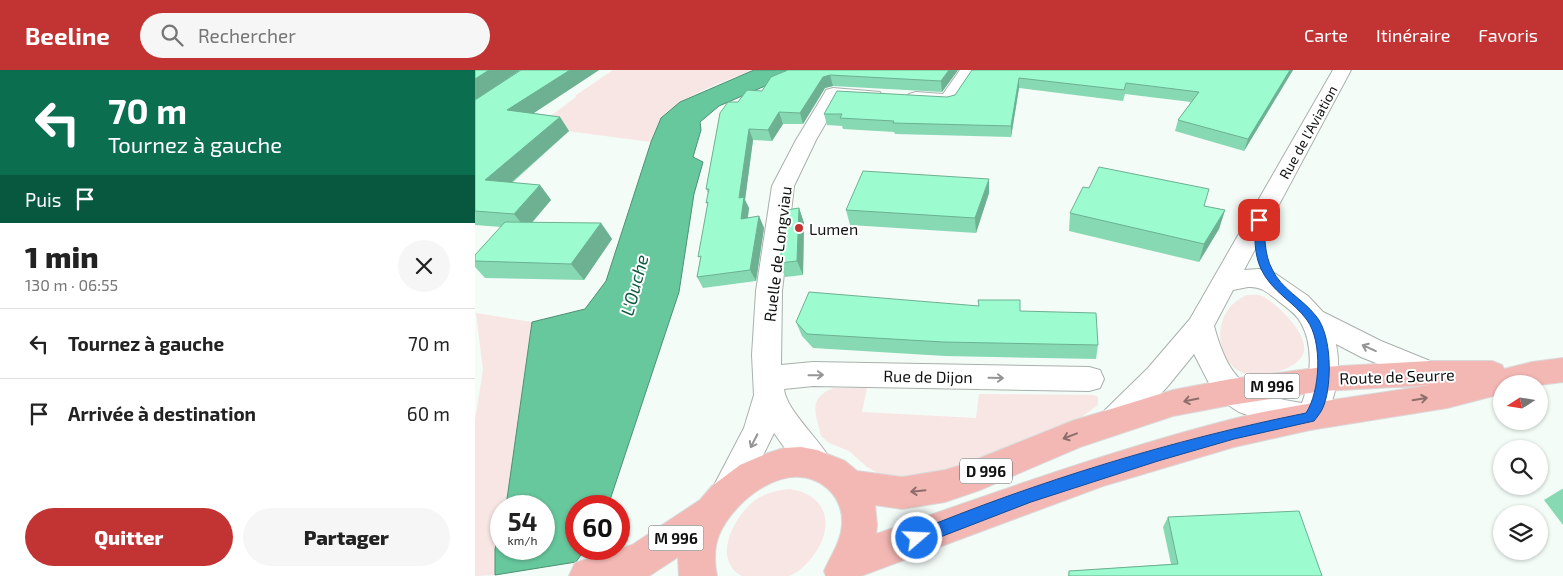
<!DOCTYPE html>
<html lang="fr">
<meta charset="utf-8">
<style>
:root{--surface:#fff;--page:#f6f6f6;--text:#222;--muted:#767676;--line:#e0e0e0;--accent:#c23334}
body{margin:0;font-family:"Exo 2",sans-serif;background:var(--page);color:var(--text);height:100vh;display:flex;flex-direction:column;font-size:19px;white-space:nowrap}
*{box-sizing:border-box;margin:0}
p{font-size:16px;color:var(--muted)}
.icon{flex:none;width:28px;height:28px;fill:none;stroke:currentColor;stroke-width:2;stroke-linecap:round;stroke-linejoin:round}
.map{position:relative;flex:1;overflow:hidden}
.panel{display:flex;flex-direction:column;background:var(--surface);width:475px}
.panel>*{flex:none}
.hud{background:#0b6e4f;color:#fff;overflow:hidden}
.needle{width:32px;rotate:258deg}
.fabs{position:absolute;left:1018px;top:305px;display:grid;gap:10px}
.fabs a{display:grid;place-items:center;width:55px;height:55px;border-radius:50%;background:var(--surface);box-shadow:0 1px 4px #0004;font-size:25px}
.speed{position:absolute;left:15px;top:425px;display:flex;gap:10px;font-size:25px;font-weight:700;text-align:center}
.speed>*{display:grid;place-content:center;width:65px;height:65px;border-radius:50%;background:var(--surface);box-shadow:0 1px 4px #0004;line-height:1}
.speed small{font-size:12px;font-weight:400}
.speed .limit{border:8px solid #d22;background:#fff;color:#111}
.pin{position:absolute;display:grid;place-items:center;width:42px;height:42px;color:#fff;margin:-21px;border-radius:10px;box-shadow:0 2px 8px #0006}
.me{position:absolute;width:55px;margin:-28px;rotate:71deg;stroke-linejoin:round;filter:drop-shadow(0 0 4px #0008)}
.turn{display:flex;align-items:center;gap:18px;height:105px;padding:0 25px;font-size:22px}
.turn .icon{width:65px;height:65px;stroke-width:2.5}
.turn b{display:block;font-size:35px;line-height:42px}
.then{display:flex;align-items:center;height:48px;padding:0 25px;background:#0003;gap:10px;font-size:19px}
.round{display:grid;place-items:center;flex:none;width:52px;height:52px;border-radius:26px;background:var(--page)}
.overview{display:flex;align-items:center;justify-content:space-between;height:85px;padding:0 25px}
h1{font-size:30px;font-weight:800;line-height:38px}
.button{display:flex;gap:10px;margin-top:auto;padding:10px 25px}
.button a{flex:1;height:58px;border-radius:30px;background:var(--accent);color:#fff;font-size:20px;font-weight:800;line-height:58px;text-align:center}
.button a+a{background:var(--page);color:var(--text)}
ul{padding:0;list-style:none}
li{display:flex;align-items:center;gap:15px;height:70px;padding:0 25px;border-top:1px solid var(--line)}
li div{flex:1}
li b{display:block;font-size:19px}
li em{font-style:normal}
header{display:flex;align-items:center;gap:30px;box-sizing:border-box;height:70px;padding:0 25px;background:var(--accent);color:#fff}
header strong{font-size:24px}
nav{display:flex;gap:28px;margin-inline-start:auto;font-size:18px}
.search{width:350px;height:45px;background:var(--page);display:flex;align-items:center;gap:12px;box-sizing:border-box;padding:0 18px;border-radius:28px;color:var(--muted);font-size:19px}
main{display:flex;flex:1;min-height:0}
.map>svg:first-child{display:block}
</style>
<header>
<strong>Beeline</strong>
<div class="search"><svg class="icon" aria-label="search" viewBox="0 0 24 24"><circle cx="10" cy="10" r="6"/><path d="M15 15l6 6"/></svg>Rechercher</div>
<nav><a>Carte</a><a>Itinéraire</a><a>Favoris</a></nav>
</header>
<main>
<section class="panel">
<div class="hud">
<div class="turn"><svg class="icon" aria-label="left" viewBox="0 0 24 24"><path d="M17 20v-9H6M10 6l-5 5 5 5"/></svg><div><b>70 m</b>Tournez à gauche</div></div>
<div class="then">Puis<svg class="icon" aria-label="arrive" viewBox="0 0 24 24"><path d="M6 21V4h12l-3 4 3 4H6"/></svg></div>
</div>
<div class="overview"><div><h1>1 min</h1><p>130 m · 06:55</p></div><a class="round"><svg class="icon" aria-label="close" viewBox="0 0 24 24"><path d="M6 6l12 12M18 6L6 18"/></svg></a></div>
<ul>
<li><svg class="icon" aria-label="left" viewBox="0 0 24 24"><path d="M17 20v-9H6M10 6l-5 5 5 5"/></svg><div><b>Tournez à gauche</b></div><em>70 m</em></li>
<li><svg class="icon" aria-label="arrive" viewBox="0 0 24 24"><path d="M6 21V4h12l-3 4 3 4H6"/></svg><div><b>Arrivée à destination</b></div><em>60 m</em></li>
</ul>
<div class="button"><a>Quitter</a><a>Partager</a></div>
</section>
<div class="map">
<svg width="1088" height="506" viewBox="0 0 1088 506">
<rect width="100%" height="100%" fill="#f4fcf8"/>
<g fill="#f7e6e4">
<path d="M138,0H279C255,9 202,27 187,48C182,54 179,64 176,72L61,57L101,27L100,26Z"/>
<path d="M772,225C777,225 782,224 787,226C802,233 841,270 826,288C819,296 810,299 800,303C745,323 724,245 772,225Z"/>
<polygon points="1,243 57,252 31,436 26,436 26,455 20,479 20,505 0,506 0,350 8,300"/>
<path d="M358,318H392L387,342L501,348L504,324L619,325L623,327V335L607,347L568,367L462,406L428,410L406,405L392,397L374,381L354,373L346,366C341,343 332,329 358,318Z"/>
<path d="M315,419C359,426 359,465 332,493C328,498 320,504 314,506C300,506 282,506 267,506C234,489 262,440 285,427C295,422 304,420 315,419Z"/>
</g>
<polygon fill="#67c79d" stroke="#4d9173" points="279,0 327,0 244,36 225,52 226,60 218,87 228,92 219,124 204,222 133,436 101,436 101,479 110,479 101,492 20,505 20,479 26,455 26,479 69,479 69,436 31,436 57,252 110,239 131,211 176,72 186,48 205,32"/>
<g fill="none" stroke-linecap="round" stroke-linejoin="round">
<defs>
<g id="minor">
<path d="M485,0H503L480,34C466,37 448,35 434,32L432,28L434,24L441,22L468,24Z"/>
<path d="M858,0H876L769,200L784,199L801,204L833,226L848,242L906,271L965,295L970,303L965,311L955,315L945,311L886,287L861,274C867,305 860,329 846,356L835,360L812,357L792,352L764,342L750,333L738,321L719,284L693,316L652,360L641,363L630,360L625,350L630,340L673,298L715,249ZM773,217C785,216 792,222 801,229C809,236 821,243 826,253C839,276 836,309 827,333C771,325 754,310 739,256L758,220Z"/>
<path d="M358,18L405,22L407,26L405,30L398,32L364,30L341,70L319,116L307,221L306,295L338,292L614,297L625,300L629,309L625,318L614,321L338,316L309,319C311,341 347,371 358,394L353,405L341,409L329,405L299,363L264,434L252,439L240,434L235,423L269,358L279,325L277,285L281,221L297,116L321,70L349,24L351,20Z"/>
</g>
<path id="major" d="M1088,288V312L1064,315L1026,314V324L972,338L835,360L759,377L628,416L386,506H351L349,501C356,485 366,472 367,455C368,439 363,428 352,418C315,386 259,429 244,465C239,478 239,492 242,506H204L203,487L174,506H94L100,493L157,475L225,430L237,416L265,395L293,383L309,378L326,377L342,380L370,391L382,401L427,407L470,400L490,394L597,351L698,320L756,309L848,297L955,291H1017L1027,295L1029,299L1057,292ZM955,315C891,326 822,333 758,349C637,380 519,423 401,464L402,455L400,435L427,439L470,432L505,420L605,377L698,346L756,335L848,321Z"/>
</defs>
<use href="#minor" stroke="#a9b0ac" stroke-width="2"/>
<use href="#major" stroke="#d9d9d9" stroke-width="2"/>
<use href="#minor" fill="#fff" fill-rule="evenodd"/>
<use href="#major" fill="#f4b8b4" fill-rule="evenodd"/>
</g>
<g fill="#86d9b3">
<polygon points="0,0 45,0 12,22 46,0 124,0 59,43 85,47 94,61 37,113 65,115 76,130 57,153 126,153 137,169 109,210 10,208 0,197 0,185 26,157 0,155"/>
<polygon points="483,0 467,22 358,16 350,18 328,54 308,54 297,71 278,70 270,130 274,138 273,148 284,146 289,158 281,211 228,218 222,207 225,190 232,137 233,123 231,119 263,32 287,21 296,7"/>
<polygon points="497,0 818,0 769,81 700,61 703,50 716,32 650,24 648,31 544,18 536,67 420,64 419,62 368,59 367,56 352,55 349,44 472,27 480,25"/>
<polygon points="514,123 501,163 375,155 371,140"/>
<polygon points="729,136 750,140 744,159 724,192 594,161 595,143"/>
<polygon points="324,138 329,153 328,205 310,207 305,193"/>
<polygon points="545,241 623,275 621,289 470,286 338,278 327,266 321,252"/>
<polygon points="1087,419 1088,419 1088,455 1069,430"/>
<polygon points="693,447 847,506 593,506 594,501 696,494 688,457"/>
</g>
<g fill="#6db092">
<polygon points="14,0 45,0 0,30 0,9"/>
<polygon points="95,0 124,0 42,54 32,40"/>
<polygon points="474,0 483,0 467,22 466,11"/>
<polygon points="815,0 818,0 769,81 773,69"/>
<polygon points="355,5 358,16 350,18 328,54 325,43 348,7"/>
<polygon points="544,8 544,18 536,67 536,56"/>
<polygon points="304,42 308,54 297,71 293,60"/>
<polygon points="85,47 94,61 22,125 10,110"/>
<polygon points="274,59 278,70 270,130 274,138 271,160 266,149 264,128"/>
<polygon points="514,109 514,123 501,163 500,148"/>
<polygon points="65,115 76,130 51,159 39,144"/>
<polygon points="324,138 329,153 328,205 322,191"/>
<polygon points="750,140 744,159 724,192 729,174"/>
<polygon points="284,146 289,158 281,211 275,200"/>
<polygon points="126,153 137,169 109,210 96,194"/>
</g>
<g fill="#9cfcd0" stroke="#6db092">
<polygon points="0,0 14,0 0,9"/>
<polygon points="46,0 95,0 32,40 85,47 10,110 65,115 39,144 0,141 0,30"/>
<polygon points="313,0 474,0 466,11 355,5 348,7 325,43 304,42 293,60 274,59 264,128 269,127 266,149 284,146 275,200 222,207 226,186 223,187 233,132 231,133 234,119 231,119 245,43 253,32 263,32 272,20 287,21 296,7"/>
<polygon points="497,0 815,0 773,69 703,50 724,22 651,13 649,20 544,8 536,56 418,53 419,51 365,48 367,44 349,44 362,21 472,27 480,25"/>
<polygon points="624,97 734,119 729,136 750,140 729,174 595,143 608,117 614,118"/>
<polygon points="388,101 514,109 500,148 371,140"/>
<polygon points="324,138 322,191 305,193 311,140"/>
<polygon points="30,152 126,153 96,194 0,191 0,185"/>
<polygon points="334,222 504,236 503,230 545,230 545,241 621,243 623,275 468,272 332,264 321,252"/>
<polygon points="824,441 847,506 594,506 594,501 703,494 693,447"/>
</g>
<defs><path id="oneway-shaft" d="M-6 0H5M1.5-3L5.5 0L1.5 3" fill="none" stroke-width="1.6" stroke-linecap="round" stroke-linejoin="round" transform="scale(1.25)"/></defs>
<g stroke="#949594">
<use href="#oneway-shaft" transform="translate(894 278) rotate(-156)"/>
<use href="#oneway-shaft" transform="translate(341 305) rotate(-1)"/>
<use href="#oneway-shaft" transform="translate(521 308) rotate(1)"/>
<use href="#oneway-shaft" transform="translate(279 371) rotate(117)"/>
</g>
<g stroke="#8e6e6b">
<use href="#oneway-shaft" transform="translate(945 329) rotate(-9)"/>
<use href="#oneway-shaft" transform="translate(716 330) rotate(169)"/>
<use href="#oneway-shaft" transform="translate(595 366) rotate(159)"/>
<use href="#oneway-shaft" transform="translate(443 421) rotate(174)"/>
</g>
<path fill="#1a73e8" stroke="#114b97" d="M784,147L789,150C790,166 789,184 797,199C806,219 828,229 841,246C857,265 857,313 849,335C847,341 843,346 839,351L759,369L683,391L556,432L442,476L437,473L435,468L437,463C563,411 697,370 831,343C845,322 848,272 832,250C818,231 797,222 786,199C779,184 780,167 779,150Z"/>
<circle fill="#c23334" stroke="#fff" stroke-width="2" cx="324" cy="158" r="5"/>
<g text-anchor="middle" dominant-baseline="central" stroke-width="4" stroke-linejoin="round" paint-order="stroke">
<g font-size="14" fill="#111312" stroke="#fff">
<text transform="translate(833 62) rotate(-61)">Rue de l'Aviation</text>
</g>
<g fill="#fff" stroke="#585a59" stroke-width="1">
<rect x="769.5" y="303.5" width="55" height="25" rx="4"/>
<rect x="485" y="388.5" width="52" height="25" rx="4"/>
<rect x="173.5" y="455.5" width="55" height="25" rx="4"/>
</g>
<g font-size="15" font-weight="bold" fill="#111312">
<text x="797" y="316">M 996</text>
<text x="511" y="401">D 996</text>
<text x="201" y="468">M 996</text>
</g>
<g font-size="16" fill="#111312" stroke="#fff" text-anchor="start">
<text x="334" y="158">Lumen</text>
</g>
<g font-size="16" fill="#111312" stroke="#fff">
<text transform="translate(302 184) rotate(-83)">Ruelle de Longviau</text>
<text transform="translate(453 306) rotate(1)">Rue de Dijon</text>
<text transform="translate(922 306) rotate(-2)">Route de Seurre</text>
</g>
<g font-size="18" font-style="italic" fill="#105c41" stroke="#fff">
<text transform="translate(159 215) rotate(-75)">L'Ouche</text>
</g>
</g>
</svg>
<div class="fabs">
<a><svg class="needle" viewBox="-14 -14 28 28"><path d="M0-13l5 13h-10z" fill="#e53935"/><path d="M0 13l5-13h-10z" fill="#767676"/></svg></a>
<a><svg class="icon" aria-label="search" viewBox="0 0 24 24"><circle cx="10" cy="10" r="6"/><path d="M15 15l6 6"/></svg></a>
<a><svg class="icon" aria-label="layers" viewBox="0 0 24 24"><path d="M12 4l9 5-9 5-9-5zM3 14l9 5 9-5"/></svg></a>
</div>
<div class="speed"><div>54<small>km/h</small></div><div class="limit">60</div></div>
<div class="pin" style="left:784px;top:150px;background:#d93025"><svg class="icon" aria-label="arrive" viewBox="0 0 24 24"><path d="M6 21V4h12l-3 4 3 4H6"/></svg></div>
<svg class="me" style="left:442px;top:468px" viewBox="-20 -20 40 40"><circle r="17" fill="#1a73e8" stroke="#fff" stroke-width="3"/><path d="M0-11L8 9 0 5-8 9z" fill="#fff"/></svg>
</div>
</main>
